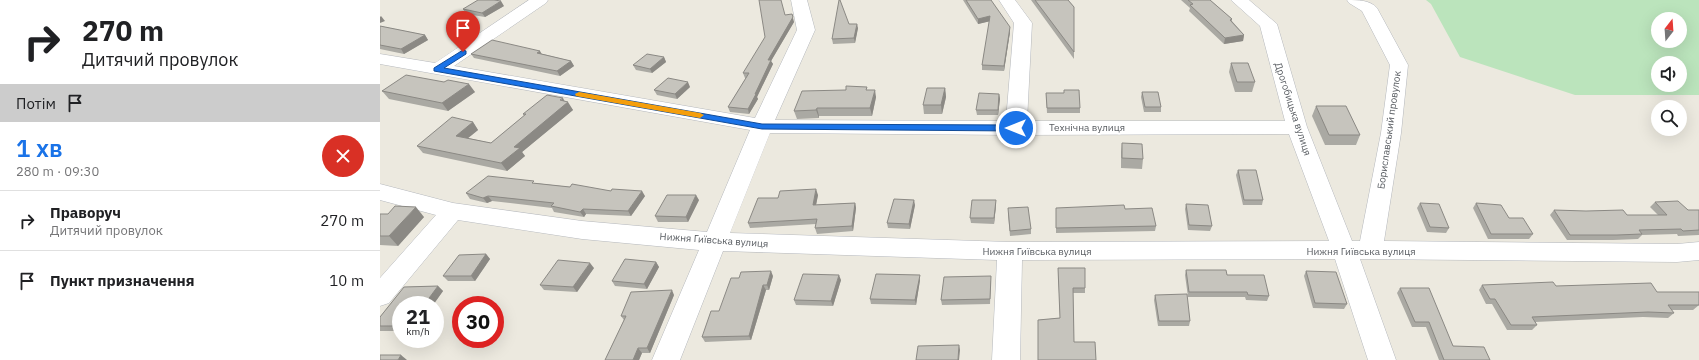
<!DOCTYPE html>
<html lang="uk">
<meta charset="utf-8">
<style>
:root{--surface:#fff;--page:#f6f6f6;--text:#202124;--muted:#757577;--line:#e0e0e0;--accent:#1a73e8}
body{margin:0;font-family:"IBM Plex Sans",sans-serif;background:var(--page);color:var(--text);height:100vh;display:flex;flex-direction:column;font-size:15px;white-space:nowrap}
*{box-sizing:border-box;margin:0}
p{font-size:13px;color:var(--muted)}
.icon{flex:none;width:22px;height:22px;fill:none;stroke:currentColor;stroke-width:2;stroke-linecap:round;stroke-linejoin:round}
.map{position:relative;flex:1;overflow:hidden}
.sheet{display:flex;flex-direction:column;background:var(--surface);width:380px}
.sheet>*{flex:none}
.hud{background:#fff;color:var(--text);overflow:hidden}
.needle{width:26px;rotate:17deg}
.fabs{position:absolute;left:1271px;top:12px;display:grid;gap:8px}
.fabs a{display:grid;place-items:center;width:36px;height:36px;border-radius:50%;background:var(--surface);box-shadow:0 4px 16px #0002;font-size:20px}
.speed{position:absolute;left:12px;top:296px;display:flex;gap:8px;font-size:20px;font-weight:700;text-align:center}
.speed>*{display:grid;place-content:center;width:52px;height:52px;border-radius:50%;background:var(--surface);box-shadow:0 4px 16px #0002;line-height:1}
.speed small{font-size:10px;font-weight:400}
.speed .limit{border:6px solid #d22;background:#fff;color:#111}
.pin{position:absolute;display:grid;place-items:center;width:34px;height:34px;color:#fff;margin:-41px -17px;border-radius:50% 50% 50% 0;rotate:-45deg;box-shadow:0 0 4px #0007}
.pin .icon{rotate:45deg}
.me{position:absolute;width:44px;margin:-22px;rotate:270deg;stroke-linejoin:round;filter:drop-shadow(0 0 3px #0008)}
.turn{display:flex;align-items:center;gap:14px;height:84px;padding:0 16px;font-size:18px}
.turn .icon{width:52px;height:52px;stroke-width:2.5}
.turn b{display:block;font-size:28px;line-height:34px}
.then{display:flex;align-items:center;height:38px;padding:0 16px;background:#0003;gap:8px;font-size:15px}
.round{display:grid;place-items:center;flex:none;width:42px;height:42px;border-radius:21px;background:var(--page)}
.summary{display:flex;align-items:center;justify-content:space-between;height:68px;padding:0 16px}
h1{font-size:24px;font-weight:600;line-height:30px;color:var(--accent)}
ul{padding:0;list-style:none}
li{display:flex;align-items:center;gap:12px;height:60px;padding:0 16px;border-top:1px solid var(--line)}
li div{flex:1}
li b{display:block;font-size:15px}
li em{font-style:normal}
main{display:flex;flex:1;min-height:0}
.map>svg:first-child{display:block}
</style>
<main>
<section class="sheet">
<div class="hud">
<div class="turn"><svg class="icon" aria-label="right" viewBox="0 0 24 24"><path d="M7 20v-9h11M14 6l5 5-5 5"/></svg><div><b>270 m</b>Дитячий провулок</div></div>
<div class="then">Потім<svg class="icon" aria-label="arrive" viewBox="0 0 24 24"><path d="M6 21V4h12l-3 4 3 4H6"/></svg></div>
</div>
<div class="summary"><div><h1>1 хв</h1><p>280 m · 09:30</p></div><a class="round" style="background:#d93025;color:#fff"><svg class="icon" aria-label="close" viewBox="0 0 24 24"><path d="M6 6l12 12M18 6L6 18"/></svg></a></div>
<ul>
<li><svg class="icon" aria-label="right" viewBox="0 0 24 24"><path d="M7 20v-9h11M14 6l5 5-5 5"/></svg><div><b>Праворуч</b><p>Дитячий провулок</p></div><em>270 m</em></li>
<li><svg class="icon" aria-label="arrive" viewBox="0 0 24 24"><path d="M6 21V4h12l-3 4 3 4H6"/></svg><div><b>Пункт призначення</b></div><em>10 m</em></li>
</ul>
</section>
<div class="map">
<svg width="1319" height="360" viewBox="0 0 1319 360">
<rect width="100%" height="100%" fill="#ece9df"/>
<path fill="#bbe4bc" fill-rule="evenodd" d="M1046,0H1319V95H1195L1080,57L1051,4ZM1278,19H1300V41H1278ZM1278,63H1300V85H1278Z"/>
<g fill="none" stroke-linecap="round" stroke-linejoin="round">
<defs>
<path id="minor" d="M149,0H168L166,3L74,66L375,118L417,30L411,0H427L435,30L395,120L626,121L634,23L619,0H635L652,23L647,121H905L880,26L851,0H869L897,24L927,127L972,241H980L1001,133L1010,65L982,11L969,3L967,0C978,0 990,0 997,8L1028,65L1021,133L1004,241L1297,244L1319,242V260L1297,262L980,259L1016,360H988L955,259L642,260L640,360H612L617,260L343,251L300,360H272L319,250L202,239L78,220L9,303L0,306V278L56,215L0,200V184L73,203L202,221L327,232L370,130L0,64V54L55,63ZM390,133L636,135L909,134L949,241L630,242L350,233Z"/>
</defs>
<use href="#minor" stroke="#b5b8bd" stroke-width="1"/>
<use href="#minor" fill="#fff" fill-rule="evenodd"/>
</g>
<g fill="#aaa9a3">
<polygon points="583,0 611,0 630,32 624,71 602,70 602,65 610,21 598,24"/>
<polygon points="651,0 688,0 694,7 694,59"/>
<polygon points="801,0 830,0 852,19 852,21 864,35 863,41 844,44 809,11 810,8"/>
<polygon points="124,6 105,17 86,14 83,9"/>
<polygon points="406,15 414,22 391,61 393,64 377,97 378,99 369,114 350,112 348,107 366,78 365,78 363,73"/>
<polygon points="469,24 478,28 475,43 453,44 452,39"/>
<polygon points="0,26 45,35 48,40 24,54 0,49"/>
<polygon points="91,54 163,54 191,61 194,66 180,76 94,58"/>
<polygon points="284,57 286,62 272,73 256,70 253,65"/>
<polygon points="851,63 875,82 872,92 855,92 849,72"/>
<polygon points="64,82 95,92 68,111 9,99 2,91"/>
<polygon points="310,87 297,99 277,95 274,90"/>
<polygon points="565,88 566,97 562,114 544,114 543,105"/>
<polygon points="466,90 488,90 496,97 492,116 439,116 439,118 417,119 414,111"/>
<polygon points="684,90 700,108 700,113 667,113 666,93 684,93"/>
<polygon points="762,92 781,107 781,112 764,112 761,97"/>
<polygon points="619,94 620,99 618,115 597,115 596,110"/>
<polygon points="185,101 193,110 142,152 145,156 127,171 43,153 37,146 93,122 98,130 88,138 111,143 144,116 143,114"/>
<polygon points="936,106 980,135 976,145 945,145 932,116"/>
<polygon points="742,143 763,159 762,169 741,168 741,152"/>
<polygon points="858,170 883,200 882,205 863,205 856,175"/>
<polygon points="155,183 190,187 231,191 265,196 251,216 206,214 204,217 174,212 172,208 112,201 107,203 90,199 86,193"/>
<polygon points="438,195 436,205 475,203 476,208 473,231 437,234 435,228 436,224 370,228 368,223 398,198"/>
<polygon points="319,200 308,222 278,222 275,216"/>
<polygon points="1275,202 1308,210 1319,210 1319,235 1298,236 1297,234 1262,235 1258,239 1233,240 1187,240 1170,215 1174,210 1247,215 1278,215 1270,207"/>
<polygon points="1040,203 1069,228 1066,233 1047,232 1037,208"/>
<polygon points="1096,203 1129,218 1153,234 1149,239 1108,239 1093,208"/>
<polygon points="806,204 832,226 830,231 808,230 805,209"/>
<polygon points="535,205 530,229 508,228 507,223"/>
<polygon points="616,205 614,224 591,223 590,218"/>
<polygon points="676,208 745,209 776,226 775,231 676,233"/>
<polygon points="0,214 8,214 44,217 18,246 0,245"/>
<polygon points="628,214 651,229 651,234 630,236"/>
<polygon points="106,254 110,259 95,281 68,281 63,276"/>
<polygon points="276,262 279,267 267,289 235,286 232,281"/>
<polygon points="214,268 197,292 164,290 160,285"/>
<polygon points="678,268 705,268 705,293 693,293 694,342 715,342 716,360 658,360 658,320 680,318"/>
<polygon points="806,270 847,275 889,296 887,301 866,300 865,297 808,297 805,275"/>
<polygon points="926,271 967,304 964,309 933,308 924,276"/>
<polygon points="393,276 389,290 386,290 371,340 325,342 322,337 339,311"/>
<polygon points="461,280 453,306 416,305 414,300"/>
<polygon points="540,280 536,305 491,304 490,299"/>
<polygon points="611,281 610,304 562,305 561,300"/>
<polygon points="1102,285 1176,286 1277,292 1319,305 1313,310 1291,310 1294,313 1288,318 1263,317 1155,322 1157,325 1152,330 1127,330 1112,304 1106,304 1099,290"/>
<polygon points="58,286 63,291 53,305 21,305 21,331 0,331 0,317 24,287"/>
<polygon points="1020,288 1073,346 1110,360 1059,360 1046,327 1032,327 1017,293"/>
<polygon points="294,295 270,353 262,353 259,360 225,360 244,320 241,316"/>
<polygon points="775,295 810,321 809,326 778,326 774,300"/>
</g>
<g fill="#8b8984">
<polygon points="121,1 124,6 105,17 102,13"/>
<polygon points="412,14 414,22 391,61 393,64 377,97 378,99 369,114 368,109 375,94 388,60"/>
<polygon points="1,16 5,21 0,23 0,17"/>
<polygon points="610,16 611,21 598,24 598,19"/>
<polygon points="477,24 478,28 475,43 474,38"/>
<polygon points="630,27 630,32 624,71 624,66"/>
<polygon points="45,35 48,40 24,54 21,49"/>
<polygon points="864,35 863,41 844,44 845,38"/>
<polygon points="160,51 163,56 157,53"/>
<polygon points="284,57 286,62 272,73 270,69"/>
<polygon points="191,61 194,66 180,76 177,71"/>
<polygon points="308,82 310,87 297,99 295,94"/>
<polygon points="89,84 95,92 68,111 62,103"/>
<polygon points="565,88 566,97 562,114 561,105"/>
<polygon points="495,90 496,97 492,116 490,108"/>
<polygon points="619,94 620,99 618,115 618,110"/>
<polygon points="183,98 186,104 188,102 193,110 142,152 145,156 127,171 121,163 134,147"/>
<polygon points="437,108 439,116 439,118 436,110"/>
<polygon points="93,122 98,130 82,143 76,136"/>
<polygon points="436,189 438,195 435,210 433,205"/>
<polygon points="262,191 265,196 251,216 248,211"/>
<polygon points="316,195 319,200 308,222 306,217"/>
<polygon points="108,196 112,201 107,203 103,198"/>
<polygon points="534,200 535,205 530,229 529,224"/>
<polygon points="616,200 616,205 614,224 614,218"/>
<polygon points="475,203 476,208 473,231 472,226"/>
<polygon points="36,207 44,217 18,246 9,236"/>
<polygon points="203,209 206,214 204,217 200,212"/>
<polygon points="106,254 110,259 95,281 91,276"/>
<polygon points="276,262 279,267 267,289 264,284"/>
<polygon points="210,263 214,268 197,292 193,287"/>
<polygon points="391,271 393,276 389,290 387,285"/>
<polygon points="459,275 461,280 453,306 451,301"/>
<polygon points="540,275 540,280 536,305 535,300"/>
<polygon points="383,285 386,290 371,340 369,336"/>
<polygon points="58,286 63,291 53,305 44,305"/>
<polygon points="292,290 294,295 270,353 267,348"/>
<polygon points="579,345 580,350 579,360 578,360"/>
<polygon points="258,348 262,353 259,360 253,360"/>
<polygon points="21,355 27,360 18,360"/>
</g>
<g fill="#c6c4bd" stroke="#8b8984">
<polygon points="98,0 114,0 121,1 102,13 83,9"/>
<polygon points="379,0 401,0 405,15 412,14 413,17 388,60 391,60 375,94 376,94 368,109 348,107 369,73 363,73 385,37"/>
<polygon points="459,0 460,0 469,24 477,24 474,38 452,39"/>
<polygon points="586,0 611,0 630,27 624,66 602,65 610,16 598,19"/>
<polygon points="655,0 688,0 694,7 694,52"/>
<polygon points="808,0 830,0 852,19 850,20 864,35 845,38 810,5 813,4"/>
<polygon points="0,26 45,35 21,49 0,45"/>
<polygon points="112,40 160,51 157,53 191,61 177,71 91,54"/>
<polygon points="267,54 284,57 270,69 253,65"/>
<polygon points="851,63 868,63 875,82 857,82"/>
<polygon points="26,75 64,82 68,80 89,84 62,103 2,91"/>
<polygon points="288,78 308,82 295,94 274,90"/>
<polygon points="466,86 487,87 486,90 495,90 490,108 437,108 436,110 414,111 422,91 466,90"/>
<polygon points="547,88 565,88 561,105 543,105"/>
<polygon points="684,90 699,90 700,108 667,108 666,93 684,93"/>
<polygon points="762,92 778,92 781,107 765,107"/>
<polygon points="599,93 619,94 618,110 596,110"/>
<polygon points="167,95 183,98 180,100 188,102 134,147 140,148 121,163 37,146 72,117 93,122 76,136 111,143 146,114 143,114"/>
<polygon points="936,106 966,106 980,135 949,135"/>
<polygon points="742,143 762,144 763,159 742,158"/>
<polygon points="858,170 876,170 883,200 864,200"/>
<polygon points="108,176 154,181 152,183 190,187 192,184 231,191 232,189 262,191 248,211 203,209 200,212 171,206 174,203 108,196 103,198 86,193"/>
<polygon points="436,189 433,205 475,203 472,226 435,228 437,219 368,223 378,198 398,198 400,191"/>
<polygon points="287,195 316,195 306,217 275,216"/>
<polygon points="514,199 534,200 529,224 507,223"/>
<polygon points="592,200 616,200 614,218 590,218"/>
<polygon points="1298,201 1308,210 1319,210 1319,230 1303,231 1301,229 1259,230 1262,234 1237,235 1190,235 1174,210 1206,211 1243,210 1247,215 1287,215 1275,202"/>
<polygon points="1040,203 1059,204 1069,228 1050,227"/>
<polygon points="1096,203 1121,205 1129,218 1143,218 1153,234 1111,234"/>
<polygon points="806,204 828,205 832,226 809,225"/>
<polygon points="744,205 745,209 772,208 776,226 676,228 676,208"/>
<polygon points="15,206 36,207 9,236 0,236 0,214 8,214"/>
<polygon points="648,207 651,229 630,231 628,208"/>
<polygon points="106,254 91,276 63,276 79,255"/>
<polygon points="245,259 276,262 264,284 232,281"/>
<polygon points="178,260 210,263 193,287 160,285"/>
<polygon points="678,268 705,268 705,288 693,288 694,342 715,342 716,360 658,360 658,320 680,318"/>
<polygon points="806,270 846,270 847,275 884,275 889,296 868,295 867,292 809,292"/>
<polygon points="391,271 387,285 383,285 369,336 322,337 331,311 339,311 351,278 359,278 361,272"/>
<polygon points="926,271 956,272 967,304 935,303"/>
<polygon points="423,274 459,275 451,301 414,300"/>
<polygon points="496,274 540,275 535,300 490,299"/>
<polygon points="611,276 610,299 561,300 564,277"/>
<polygon points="1173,282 1176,286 1271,283 1277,292 1319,292 1319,305 1288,305 1294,313 1268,312 1152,317 1157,325 1131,325 1115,299 1110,299 1102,285"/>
<polygon points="58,286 44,305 21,305 21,326 0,326 0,317 24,287"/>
<polygon points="1020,288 1049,288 1073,346 1104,347 1110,360 1064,360 1049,322 1035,322"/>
<polygon points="292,290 267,348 258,348 253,360 225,360 246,316 241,316 251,292"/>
<polygon points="807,294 810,321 779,321 775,295"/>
<polygon points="579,345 578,360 536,360 538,346"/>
<polygon points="0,355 21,355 18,360 0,360"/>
</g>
<polygon fill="#1a73e8" stroke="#114b97" points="83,50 86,51 86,54 64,68 382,124 636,125 640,128 636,131 382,129 54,71 54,68"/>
<polygon fill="#f59e0b" points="199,92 320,113 324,115 320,118 196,96 195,94"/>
<g text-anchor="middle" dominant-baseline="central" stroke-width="4" stroke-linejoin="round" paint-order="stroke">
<g font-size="10" fill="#585c61" stroke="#fff">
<text transform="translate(913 109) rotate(72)">Дрогобицька вулиця</text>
<text x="707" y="127">Технічна вулиця</text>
<text transform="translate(1009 130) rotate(-82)">Бориславський провулок</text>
<text transform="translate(334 240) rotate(4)">Нижня Гиївська вулиця</text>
<text x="657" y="251">Нижня Гиївська вулиця</text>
<text x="981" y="251">Нижня Гиївська вулиця</text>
</g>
</g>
</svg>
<div class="fabs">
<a><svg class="needle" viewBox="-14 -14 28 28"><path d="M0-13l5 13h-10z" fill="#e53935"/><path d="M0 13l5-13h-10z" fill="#757577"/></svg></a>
<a><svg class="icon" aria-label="sound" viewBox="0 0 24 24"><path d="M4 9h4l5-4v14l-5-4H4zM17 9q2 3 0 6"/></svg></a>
<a><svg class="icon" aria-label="search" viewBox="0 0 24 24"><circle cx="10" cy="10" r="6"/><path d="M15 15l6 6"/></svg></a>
</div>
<div class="speed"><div>21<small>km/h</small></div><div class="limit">30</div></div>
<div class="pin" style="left:83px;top:52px;background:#d93025"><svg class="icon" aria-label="arrive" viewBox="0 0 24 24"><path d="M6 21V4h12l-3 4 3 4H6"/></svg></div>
<svg class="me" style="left:636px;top:128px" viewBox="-20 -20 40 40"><circle r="17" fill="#1a73e8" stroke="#fff" stroke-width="3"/><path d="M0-11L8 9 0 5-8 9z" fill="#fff"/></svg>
</div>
</main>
